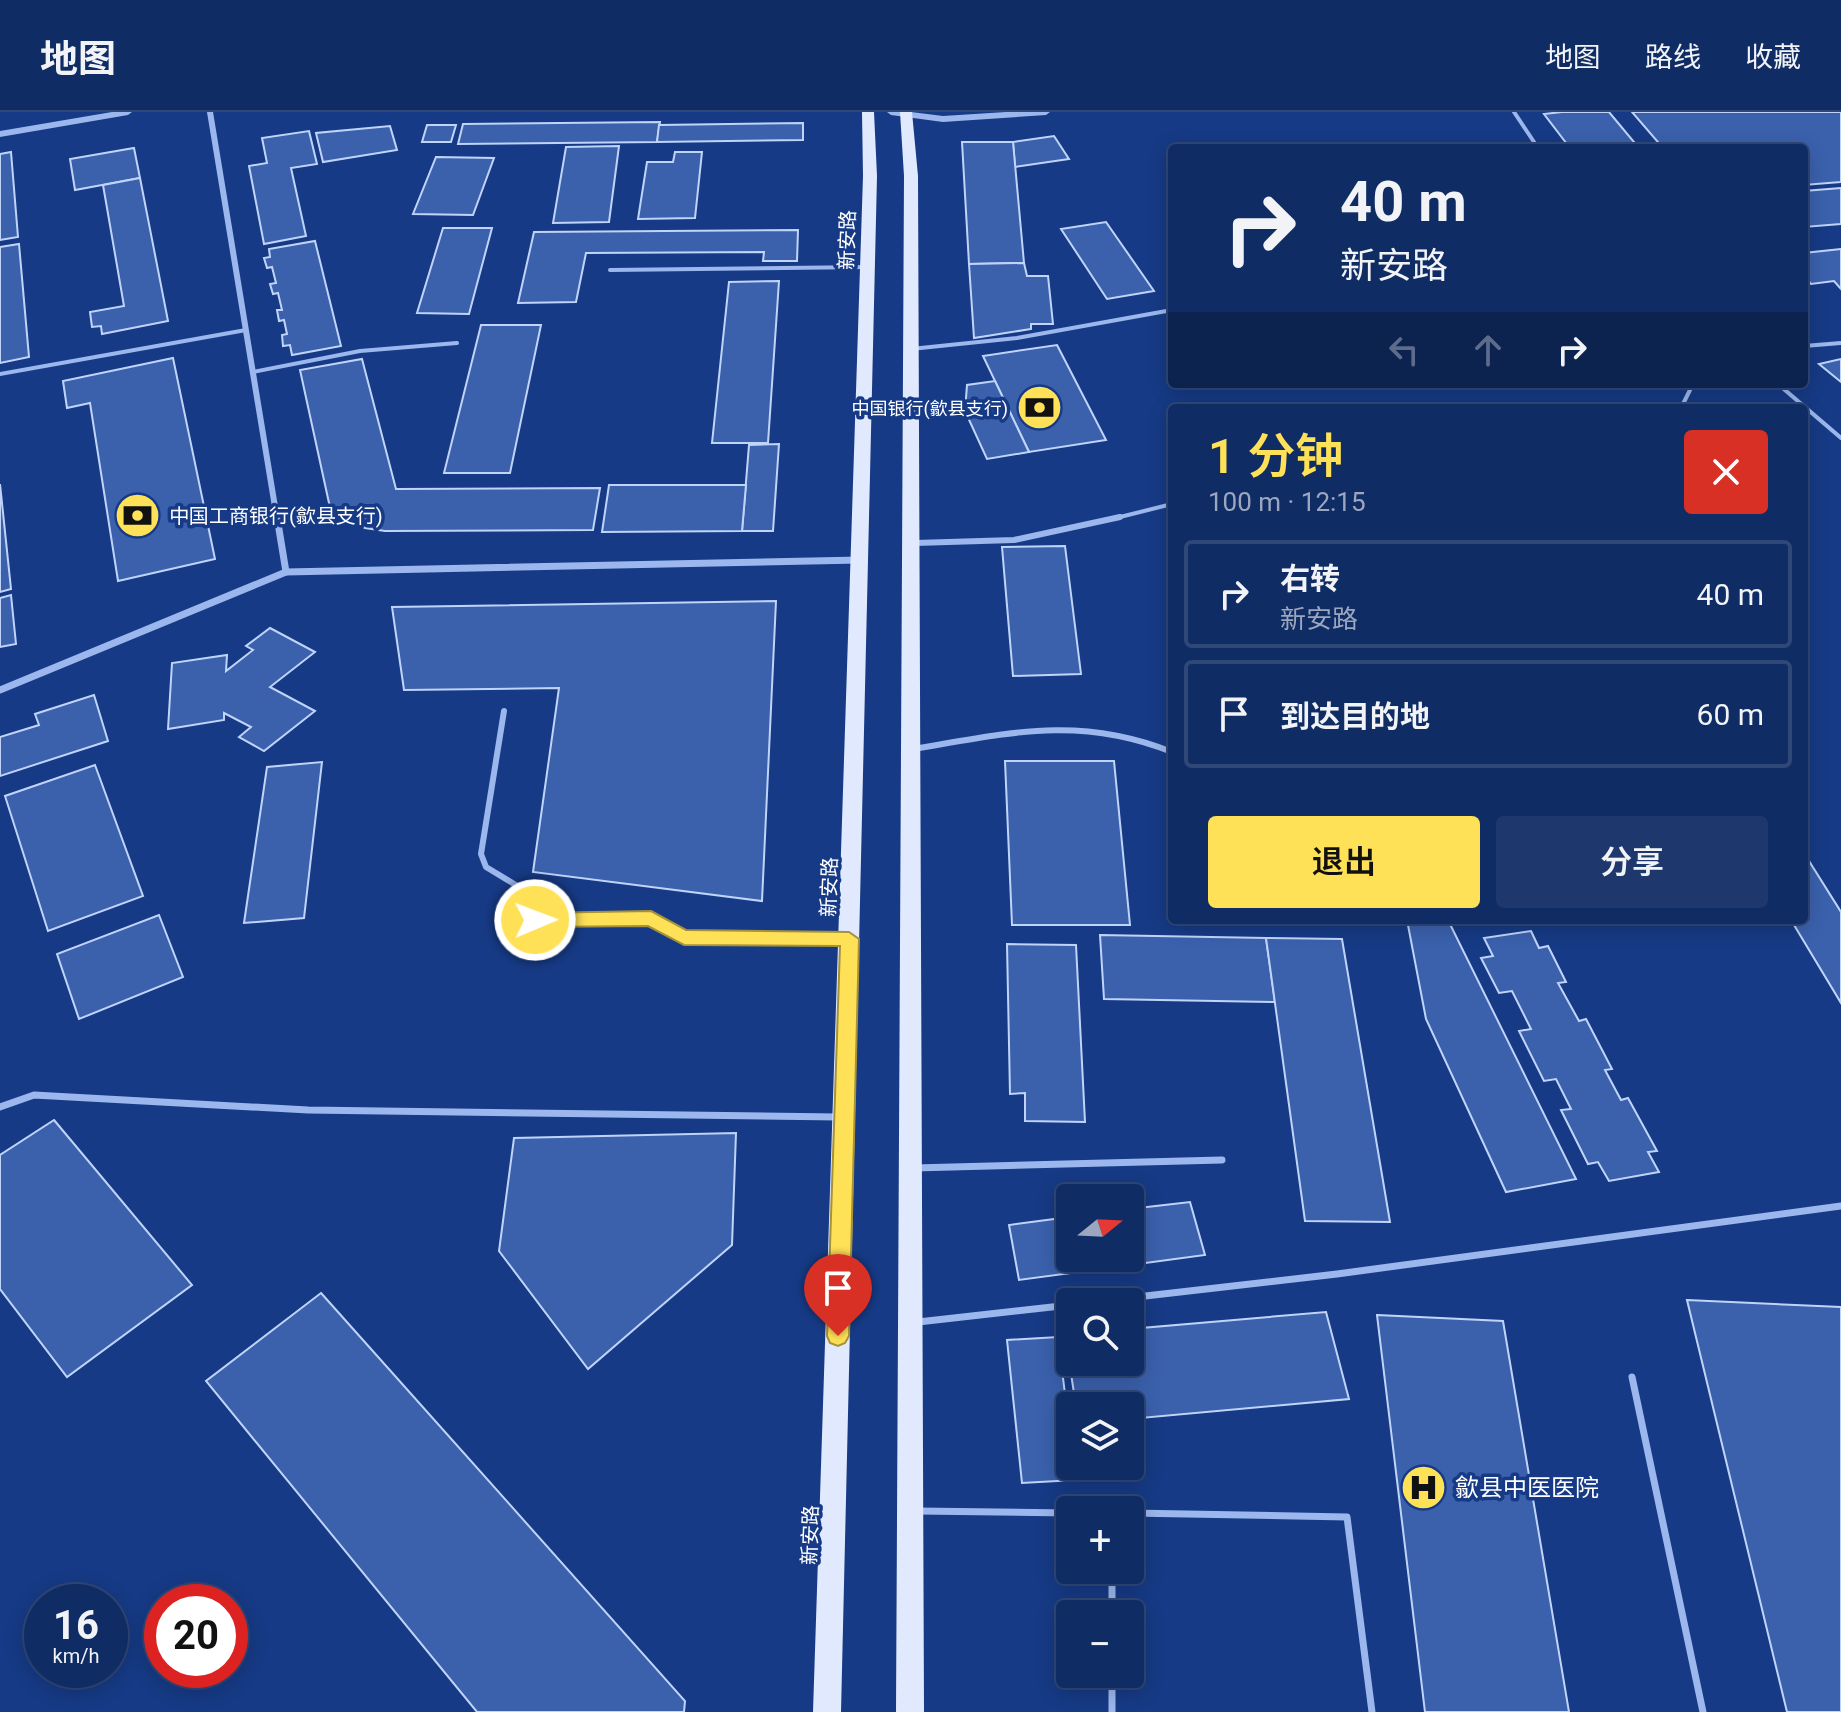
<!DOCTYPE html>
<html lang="zh">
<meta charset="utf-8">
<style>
:root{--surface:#102c64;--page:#1e386d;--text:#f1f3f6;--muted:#9ca7bf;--line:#304878;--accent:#ffe157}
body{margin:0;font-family:Roboto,"Noto Sans SC",sans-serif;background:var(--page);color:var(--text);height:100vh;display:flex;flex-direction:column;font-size:30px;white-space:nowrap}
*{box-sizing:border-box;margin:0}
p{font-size:26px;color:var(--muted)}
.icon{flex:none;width:44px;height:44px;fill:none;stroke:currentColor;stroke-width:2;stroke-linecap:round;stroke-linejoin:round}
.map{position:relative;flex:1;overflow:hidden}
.panel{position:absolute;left:1168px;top:292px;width:640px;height:520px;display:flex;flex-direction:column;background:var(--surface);border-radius:8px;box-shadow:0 4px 20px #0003,0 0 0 2px var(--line)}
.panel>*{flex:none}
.top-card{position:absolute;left:1168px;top:32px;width:640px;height:244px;border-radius:8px;box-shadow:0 4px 20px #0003,0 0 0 2px var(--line);background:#102c64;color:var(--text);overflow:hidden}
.needle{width:52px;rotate:72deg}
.fabs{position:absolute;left:1056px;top:1072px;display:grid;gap:16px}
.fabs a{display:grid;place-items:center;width:88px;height:88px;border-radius:8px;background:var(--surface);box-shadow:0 4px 20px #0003,0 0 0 2px var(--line);font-size:40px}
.speed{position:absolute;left:24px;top:1472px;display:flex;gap:16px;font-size:40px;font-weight:700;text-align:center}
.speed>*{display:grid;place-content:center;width:104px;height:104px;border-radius:50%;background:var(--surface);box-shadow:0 4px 20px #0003,0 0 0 2px var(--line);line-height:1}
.speed small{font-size:20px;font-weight:400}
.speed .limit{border:12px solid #d22;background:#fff;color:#111}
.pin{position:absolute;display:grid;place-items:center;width:68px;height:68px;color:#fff;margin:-82px -34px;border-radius:50% 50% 50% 0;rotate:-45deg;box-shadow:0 0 8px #0007}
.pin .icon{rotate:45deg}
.me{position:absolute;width:88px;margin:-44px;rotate:89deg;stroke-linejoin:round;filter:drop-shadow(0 0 6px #0008)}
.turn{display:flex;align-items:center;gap:28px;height:168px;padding:0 40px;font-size:36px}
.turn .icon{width:104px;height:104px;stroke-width:2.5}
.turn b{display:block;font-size:56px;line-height:68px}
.lanes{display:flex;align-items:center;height:76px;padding:0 40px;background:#0003;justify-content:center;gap:40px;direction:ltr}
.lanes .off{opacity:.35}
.round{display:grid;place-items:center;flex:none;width:84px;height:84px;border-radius:8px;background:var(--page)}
.summary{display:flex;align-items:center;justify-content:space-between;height:136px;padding:0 40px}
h1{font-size:48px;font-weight:600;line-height:60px;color:var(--accent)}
.cta{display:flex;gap:16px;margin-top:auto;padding:16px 40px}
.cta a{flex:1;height:92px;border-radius:8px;background:var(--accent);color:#111;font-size:32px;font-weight:600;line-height:92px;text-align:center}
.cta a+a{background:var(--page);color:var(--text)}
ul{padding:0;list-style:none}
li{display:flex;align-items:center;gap:24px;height:108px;margin:0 16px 12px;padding:0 24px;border:4px solid var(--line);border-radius:8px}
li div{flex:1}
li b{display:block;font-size:30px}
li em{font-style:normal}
header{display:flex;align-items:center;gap:48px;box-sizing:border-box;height:112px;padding:0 40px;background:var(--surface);border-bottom:2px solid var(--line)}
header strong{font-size:38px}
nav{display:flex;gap:44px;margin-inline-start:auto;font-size:28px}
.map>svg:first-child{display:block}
</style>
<header>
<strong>地图</strong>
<nav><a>地图</a><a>路线</a><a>收藏</a></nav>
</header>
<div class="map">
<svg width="1841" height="1600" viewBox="0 0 1841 1600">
<rect width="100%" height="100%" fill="#163a85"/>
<g fill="#3b61ad" stroke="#c0d4fa" stroke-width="2">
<polygon points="1562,0 1609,0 1639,36 1570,36 1544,2"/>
<polygon points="1632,0 1841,0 1841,70 1804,73 1804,36 1663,36"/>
<polygon points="660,10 657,30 458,32 463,12"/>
<polygon points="803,11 803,28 657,30 659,13"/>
<polygon points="427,13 456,13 451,30 422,30"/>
<polygon points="390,14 397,38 323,50 316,21"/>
<polygon points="309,19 317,52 291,56 306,124 264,132 249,54 267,51 262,26"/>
<polygon points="1054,24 1069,47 1015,55 1013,30"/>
<polygon points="962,30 1013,30 1024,151 969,152"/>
<polygon points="619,34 609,110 553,111 566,35"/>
<polygon points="134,36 140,66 75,78 70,47"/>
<polygon points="11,40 18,125 0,128 0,42"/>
<polygon points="675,40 702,40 695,106 638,107 647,50 673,50"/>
<polygon points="436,45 494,46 473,103 413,102"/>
<polygon points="140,66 168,209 102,222 101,214 92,215 90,200 124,194 103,73"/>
<polygon points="1841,76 1841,112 1804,115 1804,79"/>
<polygon points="1106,110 1154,179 1107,187 1061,117"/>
<polygon points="443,116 492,116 469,202 417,201"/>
<polygon points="798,118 797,149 763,149 764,140 586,141 576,190 518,191 534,120"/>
<polygon points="315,129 341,234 292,243 290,233 283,234 282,223 287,222 284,208 279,209 277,198 282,198 278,181 273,182 270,172 276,171 272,155 267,156 264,146 270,145 269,137"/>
<polygon points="19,132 29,245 0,251 0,135"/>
<polygon points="1841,137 1841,177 1834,169 1811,172 1804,164 1804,141"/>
<polygon points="1024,151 1027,164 1048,164 1053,212 1031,212 1031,217 974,226 969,152"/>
<polygon points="779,169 768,331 712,331 729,170"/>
<polygon points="481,213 541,213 510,361 444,361"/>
<polygon points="1057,233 1106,328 1029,340 983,244"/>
<polygon points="173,246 215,447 118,469 90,291 67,296 63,269"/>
<polygon points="362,247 396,377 600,376 593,418 385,419 365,416 337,401 329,391 300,258"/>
<polygon points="1841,247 1841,270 1819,252"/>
<polygon points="995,269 1006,292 1029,340 987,347 965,299 967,273"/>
<polygon points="779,332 773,419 742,419 749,333"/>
<polygon points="0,372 11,477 0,480"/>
<polygon points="609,373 746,373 742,419 602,420"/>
<polygon points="1065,434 1081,562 1013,564 1002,435"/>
<polygon points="11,483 16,532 0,535 0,486"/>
<polygon points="776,489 762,789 533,760 559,576 404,578 392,495"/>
<polygon points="270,516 315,540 270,575 315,599 264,639 239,625 251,615 224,601 224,608 168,617 172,551 227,543 226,559 253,538 246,534"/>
<polygon points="94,583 108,629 0,664 0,625 39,613 35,602"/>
<polygon points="1005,649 1114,649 1130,813 1012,813"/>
<polygon points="322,650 304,806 244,811 267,655"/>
<polygon points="95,653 143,784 48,819 5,684"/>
<polygon points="1804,741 1841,800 1841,891 1791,808 1804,808"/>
<polygon points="159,803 183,865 79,907 57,842"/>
<polygon points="1407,808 1448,808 1576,1067 1506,1080 1426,907"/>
<polygon points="1531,819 1539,836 1548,834 1566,870 1558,871 1579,909 1586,907 1612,957 1605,958 1621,988 1628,986 1657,1039 1648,1040 1659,1060 1609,1069 1598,1050 1588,1052 1561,998 1571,997 1556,967 1544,969 1519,919 1531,917 1512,879 1499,881 1481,846 1493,844 1484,826"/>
<polygon points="1100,823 1266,826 1275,890 1104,887"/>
<polygon points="1266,826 1342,827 1390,1110 1305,1109"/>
<polygon points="1007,832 1076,833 1085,1010 1025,1009 1025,981 1010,982"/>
<polygon points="54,1008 192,1173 67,1265 0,1177 0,1043"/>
<polygon points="736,1021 732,1133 588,1257 499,1139 514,1026"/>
<polygon points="1190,1090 1205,1143 1019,1168 1009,1113 1070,1105 1070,1146 1130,1146 1130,1097"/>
<polygon points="321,1181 685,1589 684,1600 477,1600 206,1269"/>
<polygon points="1687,1188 1841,1195 1841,1600 1787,1600"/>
<polygon points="1326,1200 1349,1287 1130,1307 1130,1294 1076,1294 1065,1223 1070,1222 1070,1250 1130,1250 1130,1217"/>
<polygon points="1377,1203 1503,1209 1569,1600 1425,1600"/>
<polygon points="1058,1225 1070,1323 1070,1354 1074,1354 1075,1368 1022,1371 1007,1228"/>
</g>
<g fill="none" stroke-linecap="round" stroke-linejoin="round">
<g stroke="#9bb7ed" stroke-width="4">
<polyline points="1514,0 1538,36"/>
<polyline points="610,158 868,155"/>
<polyline points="1804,234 1841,231"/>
<polyline points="911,237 1017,226 1172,198"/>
<polyline points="253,260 360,239 457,231"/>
<polyline points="0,262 246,218"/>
<polyline points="1778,272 1841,326"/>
<polyline points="1681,296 1693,272"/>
<polyline points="1112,407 1172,392"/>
</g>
<g stroke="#9bb7ed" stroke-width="6">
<polyline points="915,431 1014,428 1120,405"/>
<polyline points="504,599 481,742 486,755 524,778 535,808 651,807 684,825 846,827"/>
<path d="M914,637C1009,621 1079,603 1172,640"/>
</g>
<g stroke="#9bb7ed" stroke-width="7">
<polyline points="0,995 34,983 308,998 838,1005"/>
<polyline points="914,1056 1222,1048"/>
<polyline points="1093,1190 1337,1162 1841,1094"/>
<polyline points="918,1210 1070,1193"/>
<polyline points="1632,1265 1703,1600"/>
<polyline points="918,1399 1070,1401"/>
<polyline points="1130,1401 1347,1405 1372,1600"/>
<polyline points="1112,1458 1112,1502"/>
<polyline points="1112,1562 1112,1600"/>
</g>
<polyline stroke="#9bb7ed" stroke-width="6" points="210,0 277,407"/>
<g stroke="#9bb7ed" stroke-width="7">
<polyline points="277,405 286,460"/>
<polyline points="0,578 286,460 860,448"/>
</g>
<g fill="#9bb7ed" fill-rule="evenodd">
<polygon points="112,0 132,0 128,3 0,25 0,19"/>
<polygon points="887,0 911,0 943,4 1006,0 1050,0 1046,3 943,10 891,3"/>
</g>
<g fill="#e1e9ff" fill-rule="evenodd">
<polygon points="862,0 874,0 877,64 841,1600 813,1600 863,64"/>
<polygon points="900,0 912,0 918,64 924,1600 896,1600 904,64"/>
</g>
</g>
<polygon fill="#ffe157" stroke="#a69239" stroke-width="2" points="651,799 686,818 849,820 859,827 849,1224 845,1231 838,1234 830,1231 827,1224 840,834 684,833 648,814 535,815 525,808 535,801"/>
<defs>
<symbol id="bank-disc" viewBox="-11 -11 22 22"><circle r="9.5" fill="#ffe157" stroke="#163a85"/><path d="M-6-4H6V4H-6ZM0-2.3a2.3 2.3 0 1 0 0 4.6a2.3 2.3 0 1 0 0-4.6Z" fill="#111"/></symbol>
<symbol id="hospital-disc" viewBox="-11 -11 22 22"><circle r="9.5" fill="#ffe157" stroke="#163a85"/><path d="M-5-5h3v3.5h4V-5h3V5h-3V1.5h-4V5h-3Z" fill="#111"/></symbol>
</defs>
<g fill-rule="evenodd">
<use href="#bank-disc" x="1014" y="270" width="51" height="51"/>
<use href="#bank-disc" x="112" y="378" width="51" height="51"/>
<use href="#hospital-disc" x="1398" y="1350" width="51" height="51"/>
</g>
<g text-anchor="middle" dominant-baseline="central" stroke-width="7" stroke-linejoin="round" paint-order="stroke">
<g font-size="18" fill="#fff" stroke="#163a85" text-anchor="end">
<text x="1008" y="296">中国银行(歙县支行)</text>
</g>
<g font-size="20" fill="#fff" stroke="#163a85">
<text transform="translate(847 128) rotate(-88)">新安路</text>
<text transform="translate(829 775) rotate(-88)">新安路</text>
<text transform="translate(810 1423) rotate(-88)">新安路</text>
</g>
<g font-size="20" fill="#fff" stroke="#163a85" text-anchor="start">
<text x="169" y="404">中国工商银行(歙县支行)</text>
</g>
<g font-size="24" fill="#fff" stroke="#163a85" text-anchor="start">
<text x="1455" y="1376">歙县中医医院</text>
</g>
</g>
</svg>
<div class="fabs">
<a><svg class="needle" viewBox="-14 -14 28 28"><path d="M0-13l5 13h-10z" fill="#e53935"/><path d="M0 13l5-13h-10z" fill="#9ca7bf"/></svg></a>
<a><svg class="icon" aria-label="search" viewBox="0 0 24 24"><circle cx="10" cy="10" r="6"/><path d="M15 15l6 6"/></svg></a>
<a><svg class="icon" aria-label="layers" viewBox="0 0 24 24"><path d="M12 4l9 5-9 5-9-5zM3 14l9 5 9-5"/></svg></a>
<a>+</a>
<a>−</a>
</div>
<div class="speed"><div>16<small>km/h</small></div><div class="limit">20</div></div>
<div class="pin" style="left:838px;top:1224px;background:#d93025"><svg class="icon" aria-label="arrive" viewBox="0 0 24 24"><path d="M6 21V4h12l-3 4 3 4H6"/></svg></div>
<svg class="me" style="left:535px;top:808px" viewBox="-20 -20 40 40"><circle r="17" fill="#ffe157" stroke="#fff" stroke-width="3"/><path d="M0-11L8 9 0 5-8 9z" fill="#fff"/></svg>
<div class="top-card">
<div class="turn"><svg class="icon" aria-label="right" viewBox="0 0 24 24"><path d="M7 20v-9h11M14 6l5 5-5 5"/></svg><div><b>40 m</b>新安路</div></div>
<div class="lanes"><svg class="icon off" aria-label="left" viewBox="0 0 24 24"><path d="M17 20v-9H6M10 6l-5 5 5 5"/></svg><svg class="icon off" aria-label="ahead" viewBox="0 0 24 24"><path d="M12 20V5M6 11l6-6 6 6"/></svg><svg class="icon" aria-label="right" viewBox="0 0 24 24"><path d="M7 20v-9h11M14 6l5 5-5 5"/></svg></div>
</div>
<section class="panel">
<div class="summary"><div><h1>1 分钟</h1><p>100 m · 12:15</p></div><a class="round" style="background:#d93025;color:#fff"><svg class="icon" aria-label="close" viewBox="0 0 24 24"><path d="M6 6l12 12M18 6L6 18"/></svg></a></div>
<ul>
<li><svg class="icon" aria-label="right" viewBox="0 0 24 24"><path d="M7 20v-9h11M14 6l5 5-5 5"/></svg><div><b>右转</b><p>新安路</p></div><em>40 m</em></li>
<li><svg class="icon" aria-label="arrive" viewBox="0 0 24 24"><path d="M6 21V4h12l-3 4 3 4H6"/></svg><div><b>到达目的地</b></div><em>60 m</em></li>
</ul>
<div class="cta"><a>退出</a><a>分享</a></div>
</section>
</div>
